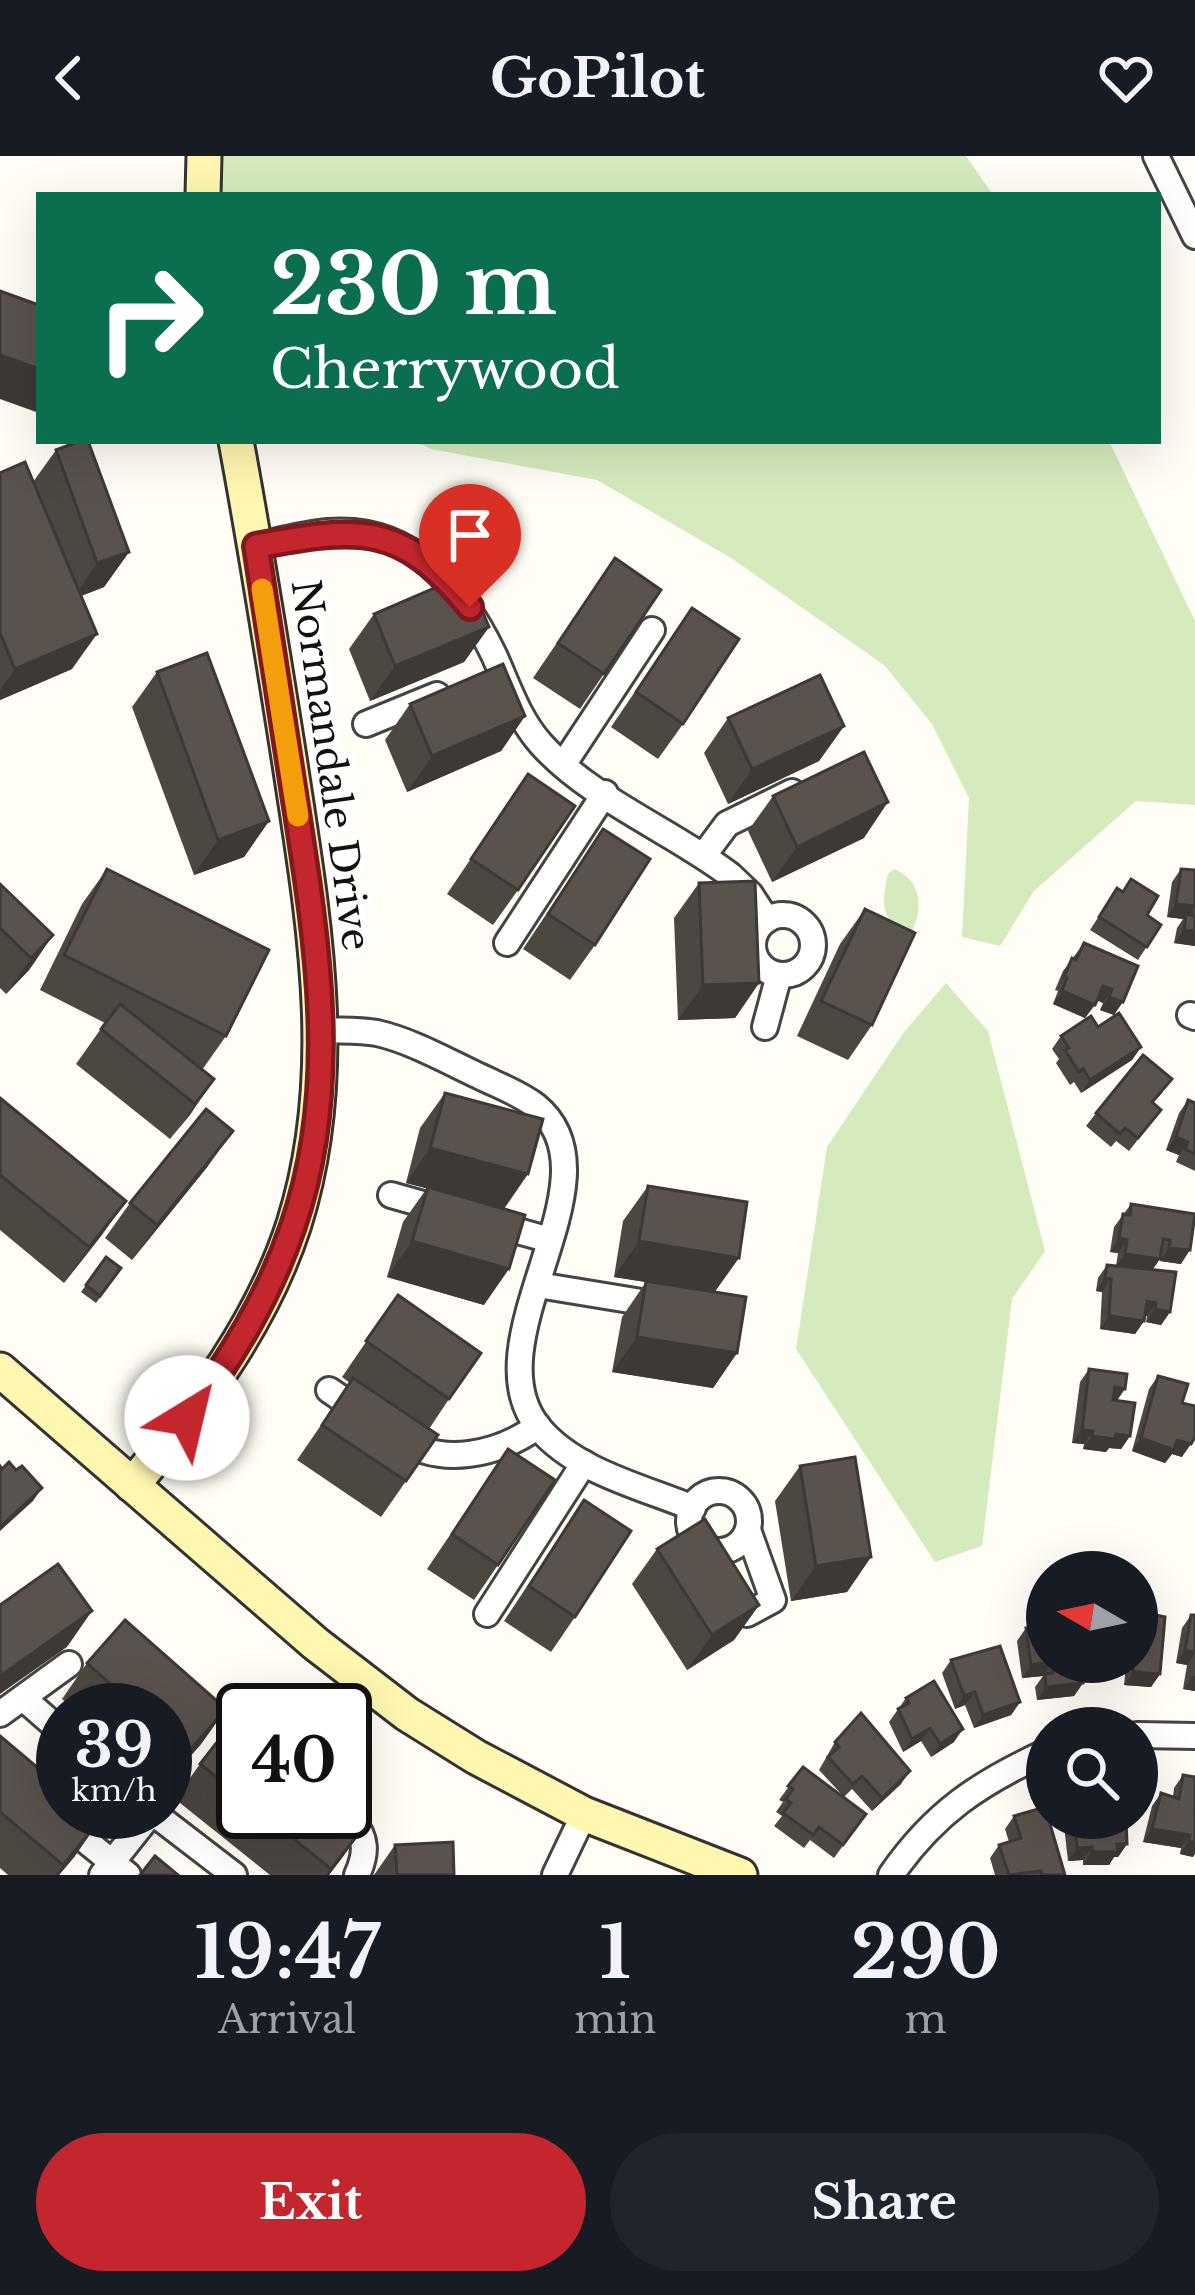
<!DOCTYPE html>
<style>
:root{--surface:#171b24;--page:#20242c;--text:#f1f3f6;--muted:#9ea1a6;--accent:#c4262e}
body{margin:0;font-family:"Libre Baskerville",serif;background:var(--page);color:var(--text);height:100vh;display:flex;flex-direction:column;font-size:45px;white-space:nowrap}
*{box-sizing:border-box;margin:0}
p{font-size:39px;color:var(--muted)}
.icon{flex:none;width:66px;height:66px;fill:none;stroke:currentColor;stroke-width:2;stroke-linecap:round;stroke-linejoin:round}
.map{position:relative;height:1719px;overflow:hidden}
.panel{display:flex;flex-direction:column;background:var(--surface);flex:1}
.panel>*{flex:none}
.banner{position:absolute;left:36px;top:36px;width:1125px;height:252px;border-radius:0px;box-shadow:0 12px 48px #0002;background:#0b6e4f;color:#fff;overflow:hidden}
.needle{width:78px;rotate:279deg}
.buttons{position:absolute;left:1026px;top:1395px;display:grid;gap:24px}
.buttons a{display:grid;place-items:center;width:132px;height:132px;border-radius:50%;background:var(--surface);box-shadow:0 12px 48px #0002;font-size:60px}
.speed{position:absolute;left:36px;top:1527px;display:flex;gap:24px;font-size:60px;font-weight:700;text-align:center}
.speed>*{display:grid;place-content:center;width:156px;height:156px;border-radius:50%;background:var(--surface);box-shadow:0 12px 48px #0002;line-height:1}
.speed small{font-size:30px;font-weight:400}
.speed .limit{border:6px solid #111;border-radius:18px;background:#fff;color:#111}
.pin{position:absolute;display:grid;place-items:center;width:102px;height:102px;color:#fff;margin:-123px -51px;border-radius:50% 50% 50% 0;rotate:-45deg;box-shadow:0 0 12px #0007}
.pin .icon{rotate:45deg}
.me{position:absolute;width:132px;margin:-66px;rotate:36deg;stroke-linejoin:round;filter:drop-shadow(0 0 9px #0008)}
.turn{display:flex;align-items:center;gap:42px;height:252px;padding:0 36px;font-size:54px}
.turn .icon{width:156px;height:156px;stroke-width:2.5}
.turn b{display:block;font-size:84px;line-height:102px}
.eta{display:flex;justify-content:space-evenly;align-items:center;height:204px;text-align:center}
.eta b{font-size:72px;font-weight:700;line-height:84px}
.action{display:flex;gap:24px;margin-top:auto;padding:24px 36px}
.action a{flex:1;height:138px;border-radius:72px;background:var(--accent);color:#fff;font-size:48px;font-weight:700;line-height:138px;text-align:center}
.action a+a{background:var(--page);color:var(--text)}
header{display:flex;justify-content:space-between;align-items:center;height:156px;padding:0 36px;background:var(--surface);font-size:54px;font-weight:700}
.map>svg:first-child{display:block}
</style>
<header><svg class="icon" aria-label="back" viewBox="0 0 24 24"><path d="M15 5l-7 7 7 7"/></svg>GoPilot<svg class="icon" aria-label="heart" viewBox="0 0 24 24"><path d="M12 20l-8-8c-3-5 5-10 8-4 3-6 11-1 8 4z"/></svg></header>
<div class="map">
<svg width="1195" height="1719" viewBox="0 0 1195 1719">
<rect width="100%" height="100%" fill="#fffdf5"/>
<g fill="#d5ebbd">
<polygon points="213,0 966,0 993,39 215,39"/>
<polygon points="415,285 1109,285 1195,465 1195,649 1136,645 1034,735 1000,790 962,781 969,642 932,568 884,509 731,402 597,324 431,293"/>
<path d="M894,713C923,725 923,753 911,778C880,768 881,746 888,718Z"/>
<polygon points="946,827 988,875 1045,1095 1012,1143 982,1390 935,1406 796,1193 827,991 904,876"/>
</g>
<g fill="none" stroke-linecap="round" stroke-linejoin="round">
<defs>
<g id="street">
<polyline points="1156,0 1195,80"/>
<path d="M256,390C279,385 304,378 328,376C412,369 461,431 494,499C508,530 518,562 541,588C589,642 672,675 730,719L750,738L767,764"/>
<polyline points="366,568 437,539"/>
<polyline points="563,609 652,474"/>
<polyline points="704,699 727,668 792,636"/>
<circle cx="783" cy="789" r="30"/>
<polyline points="507,787 605,637"/>
<polyline points="1190,859 1195,861"/>
<polyline points="765,871 779,819"/>
<path d="M322,874C340,875 360,874 377,877C412,885 447,905 479,920C497,929 520,937 536,950C625,1023 467,1185 539,1272C576,1316 643,1331 693,1352"/>
<polyline points="391,1039 444,1054"/>
<polyline points="489,1067 550,1084"/>
<polyline points="538,1129 666,1150"/>
<polyline points="329,1234 367,1260"/>
<path d="M400,1283C442,1311 498,1299 538,1270"/>
<circle cx="719" cy="1365" r="30"/>
<polyline points="735,1440 747,1458 773,1444 748,1374"/>
<polyline points="487,1458 584,1307"/>
<polyline points="23,1542 63,1577"/>
<polyline points="0,1558 69,1508"/>
<polyline points="1137,1579 1195,1580"/>
<path d="M351,1663C367,1682 367,1697 357,1719"/>
<polyline points="60,1664 128,1719"/>
<polyline points="102,1719 152,1656 234,1719"/>
<polyline points="555,1719 584,1658"/>
<path d="M891,1719C934,1657 979,1627 1047,1596"/>
</g>
<g id="secondary">
<polyline points="203,39 204,0"/>
<polyline points="0,1214 316,1488 407,1558 476,1601 584,1658 740,1719"/>
<path d="M132,1329C199,1251 262,1167 294,1068C342,916 313,761 290,608C273,500 256,392 236,285"/>
</g>
</defs>
<use href="#street" stroke="#444" stroke-width="30"/>
<use href="#secondary" stroke="#333" stroke-width="39"/>
<use href="#street" stroke="#fff" stroke-width="24"/>
<use href="#secondary" stroke="#fff6b0" stroke-width="33"/>
</g>
<g fill="#4d4742">
<polygon points="56,294 129,396 104,431 81,440 72,513 0,544 0,317 33,326"/>
<polygon points="661,434 580,553 533,522 590,438"/>
<polygon points="374,458 489,471 464,506 370,545 349,493"/>
<polygon points="668,487 683,568 658,603 611,571"/>
<polygon points="157,516 269,665 244,701 194,719 132,551"/>
<polygon points="410,548 525,560 501,595 407,636 385,584"/>
<polygon points="728,562 844,570 819,605 728,648 704,597"/>
<polygon points="528,618 518,734 493,769 447,738"/>
<polygon points="773,640 864,682 772,726 748,675"/>
<polygon points="603,673 595,789 570,824 523,793"/>
<polygon points="107,713 226,880 202,914 214,923 170,983 76,908 105,867 40,834 82,748"/>
<polygon points="1181,713 1195,714 1195,790 1174,787 1177,772 1183,763 1167,761 1172,726"/>
<polygon points="699,727 759,827 735,862 678,864 674,762"/>
<polygon points="0,728 53,779 29,814 6,838 0,832"/>
<polygon points="1117,732 1147,759 1161,769 1138,804 1090,774"/>
<polygon points="865,753 872,869 848,904 797,880 840,788"/>
<polygon points="1084,787 1138,810 1114,859 1100,854 1103,847 1097,844 1085,862 1053,848 1058,835 1055,834 1063,815"/>
<polygon points="1098,871 1141,891 1132,904 1081,937 1074,926 1070,929 1056,907 1059,903 1052,893 1061,880"/>
<polygon points="1163,936 1153,947 1161,954 1129,995 1116,985 1111,991 1086,970 1096,957"/>
<polygon points="445,937 504,1053 484,1149 387,1121 403,1066 427,1032 406,1027 420,972"/>
<polygon points="0,942 126,1045 101,1080 64,1127 0,1074"/>
<polygon points="1188,944 1195,947 1195,1015 1176,1006 1179,999 1166,994 1179,957"/>
<polygon points="208,1010 132,1104 105,1082 130,1047"/>
<polygon points="648,1030 714,1136 737,1197 713,1232 612,1216 622,1161 646,1126 614,1121 623,1065"/>
<polygon points="1131,1048 1195,1058 1181,1108 1160,1105 1161,1098 1152,1114 1170,1156 1161,1169 1146,1166 1147,1160 1145,1159 1144,1165 1135,1178 1100,1173 1102,1136 1096,1135 1098,1122 1107,1109 1116,1110 1118,1097 1110,1096 1114,1071"/>
<polygon points="106,1101 121,1112 96,1147 81,1136"/>
<polygon points="398,1139 449,1243 429,1273 438,1279 381,1361 297,1304 350,1227 342,1221"/>
<polygon points="1089,1213 1117,1244 1130,1280 1121,1293 1109,1292 1106,1296 1083,1293 1084,1288 1072,1287 1080,1226"/>
<polygon points="1158,1220 1182,1247 1182,1301 1172,1298 1165,1307 1132,1295 1149,1233"/>
<polygon points="508,1293 498,1409 474,1444 427,1413"/>
<polygon points="800,1310 871,1401 847,1436 791,1445 775,1345"/>
<polygon points="584,1344 575,1461 551,1496 504,1465"/>
<polygon points="657,1393 759,1449 734,1484 687,1514 632,1428"/>
<polygon points="1191,1459 1195,1459 1195,1535 1183,1533 1187,1509 1176,1507 1182,1472"/>
<polygon points="1026,1472 1080,1506 1083,1527 1074,1540 1037,1544 1035,1531 1043,1520 1022,1522 1017,1485"/>
<polygon points="951,1504 1020,1546 1011,1559 974,1572 965,1549 955,1553 942,1517"/>
<polygon points="1104,1506 1137,1506 1160,1518 1151,1531 1124,1529 1126,1510 1103,1510"/>
<polygon points="87,1507 226,1553 201,1588 165,1629 165,1554 75,1554 62,1543"/>
<polygon points="906,1542 954,1586 931,1601 921,1585 903,1596 889,1566"/>
<polygon points="243,1568 243,1656 345,1656 367,1667 329,1719 270,1719 175,1643 200,1608"/>
<polygon points="0,1580 75,1700 59,1719 8,1719 0,1712"/>
<polygon points="835,1586 901,1628 872,1655 852,1633 844,1641 819,1614"/>
<polygon points="803,1611 866,1658 834,1702 810,1684 804,1692 774,1670 782,1660 776,1656 783,1646 779,1644"/>
<polygon points="1183,1619 1193,1701 1180,1698 1181,1692 1143,1686 1152,1650 1161,1637 1173,1641 1174,1632"/>
<polygon points="1014,1660 1065,1719 995,1719 990,1702 999,1689 1009,1686 1005,1673"/>
<polygon points="1069,1662 1126,1662 1127,1688 1118,1701 1114,1701 1109,1709 1083,1709 1083,1704 1068,1705 1064,1669"/>
<polygon points="395,1689 454,1719 374,1719"/>
</g>
<g fill="#3f3936">
<polygon points="0,199 39,213 39,257 0,243"/>
<polygon points="129,396 104,431 73,443 97,407"/>
<polygon points="489,471 464,506 370,545 395,510"/>
<polygon points="97,478 72,513 0,544 0,534 15,513"/>
<polygon points="525,560 501,595 407,636 432,600"/>
<polygon points="844,570 819,605 728,648 752,613"/>
<polygon points="888,646 864,682 772,726 797,691"/>
<polygon points="269,665 244,701 194,719 218,684"/>
<polygon points="1176,748 1195,750 1188,764 1186,758 1183,763 1167,761"/>
<polygon points="1184,774 1195,775 1195,790 1174,787"/>
<polygon points="53,779 29,814 6,838 31,802"/>
<polygon points="759,827 735,862 678,864 703,829"/>
<polygon points="1103,830 1112,833 1103,847 1094,843"/>
<polygon points="1062,835 1095,849 1085,862 1053,848"/>
<polygon points="1109,841 1123,846 1114,859 1100,854"/>
<polygon points="1141,891 1132,904 1081,937 1090,924"/>
<polygon points="214,923 190,959 170,983 195,948"/>
<polygon points="233,975 208,1010 132,1104 157,1069"/>
<polygon points="1176,981 1188,986 1179,999 1166,994"/>
<polygon points="430,992 528,1018 504,1053 406,1027"/>
<polygon points="126,1045 101,1080 64,1127 89,1091"/>
<polygon points="1119,1082 1127,1084 1118,1097 1110,1096"/>
<polygon points="412,1085 509,1113 484,1149 387,1121"/>
<polygon points="639,1085 739,1102 714,1137 614,1121"/>
<polygon points="1169,1092 1190,1094 1181,1108 1160,1105"/>
<polygon points="1125,1098 1160,1103 1151,1116 1116,1111"/>
<polygon points="1105,1122 1111,1123 1102,1136 1096,1135"/>
<polygon points="1147,1145 1156,1147 1147,1160 1138,1158"/>
<polygon points="1155,1153 1170,1156 1161,1169 1146,1166"/>
<polygon points="1109,1160 1144,1165 1135,1178 1100,1173"/>
<polygon points="637,1181 737,1197 713,1232 612,1216"/>
<polygon points="1115,1231 1125,1233 1116,1246 1106,1244"/>
<polygon points="1082,1274 1093,1275 1084,1288 1072,1287"/>
<polygon points="1116,1278 1130,1280 1121,1293 1109,1292 1106,1296 1083,1293 1092,1280"/>
<polygon points="1141,1282 1177,1284 1191,1288 1182,1301 1172,1298 1165,1307 1132,1295"/>
<polygon points="42,1332 33,1345 0,1375 0,1371"/>
<polygon points="871,1401 847,1436 791,1445 816,1410"/>
<polygon points="759,1449 734,1484 687,1514 712,1479"/>
<polygon points="92,1455 67,1491 0,1538 0,1520"/>
<polygon points="1185,1494 1195,1496 1195,1498 1187,1509 1176,1507"/>
<polygon points="1052,1506 1043,1520 1022,1522 1031,1509"/>
<polygon points="1106,1506 1129,1506 1126,1510 1103,1510"/>
<polygon points="1133,1516 1160,1518 1151,1531 1124,1529"/>
<polygon points="1193,1520 1195,1520 1195,1535 1183,1533"/>
<polygon points="1083,1527 1074,1540 1037,1544 1046,1531"/>
<polygon points="975,1536 965,1549 955,1553 964,1540"/>
<polygon points="1020,1546 1011,1559 974,1572 983,1559"/>
<polygon points="226,1553 201,1588 165,1629 188,1596"/>
<polygon points="930,1572 921,1585 903,1596 912,1583"/>
<polygon points="963,1573 954,1586 931,1601 940,1588"/>
<polygon points="910,1615 901,1628 872,1655 882,1642"/>
<polygon points="100,1664 75,1700 59,1719 56,1719"/>
<polygon points="367,1667 342,1702 329,1719 326,1719"/>
<polygon points="1152,1673 1190,1679 1181,1692 1143,1686"/>
<polygon points="1189,1685 1195,1687 1195,1698 1193,1701 1180,1698"/>
<polygon points="1117,1688 1127,1688 1118,1701 1114,1701 1109,1709 1083,1709 1092,1696"/>
<polygon points="1092,1691 1083,1704 1068,1705 1077,1692"/>
</g>
<g fill="#5a524d" stroke="#3f3936" stroke-width="3">
<polygon points="0,135 39,149 39,213 0,199"/>
<polygon points="80,285 88,285 129,396 97,407 56,294"/>
<polygon points="25,306 97,478 15,513 0,477 0,317"/>
<polygon points="615,402 661,434 604,518 558,487"/>
<polygon points="467,418 489,471 395,510 374,458"/>
<polygon points="692,452 739,483 683,568 636,536"/>
<polygon points="207,497 269,665 218,684 157,516"/>
<polygon points="503,508 525,560 432,600 410,548"/>
<polygon points="820,519 844,570 752,613 728,562"/>
<polygon points="864,596 888,646 797,691 773,640"/>
<polygon points="528,618 575,650 518,734 471,703"/>
<polygon points="603,673 650,703 595,789 548,758"/>
<polygon points="107,713 269,794 226,880 64,799"/>
<polygon points="1181,713 1195,714 1195,750 1176,748"/>
<polygon points="1131,723 1158,740 1147,759 1161,769 1147,791 1099,761 1117,732 1123,736"/>
<polygon points="755,725 759,827 703,829 699,727"/>
<polygon points="0,728 53,779 31,802 0,772"/>
<polygon points="865,753 915,777 872,869 821,845"/>
<polygon points="1186,758 1195,760 1195,775 1184,774"/>
<polygon points="1084,787 1138,810 1123,846 1109,841 1112,833 1103,830 1095,849 1062,835 1067,822 1064,821 1072,802 1076,804"/>
<polygon points="120,848 214,923 195,948 101,873"/>
<polygon points="1119,857 1141,891 1090,924 1083,913 1079,916 1065,894 1069,892 1061,880 1091,860 1098,871"/>
<polygon points="1143,899 1172,923 1152,946 1161,954 1138,982 1125,972 1120,978 1096,957"/>
<polygon points="445,937 543,963 528,1018 430,992"/>
<polygon points="0,942 126,1045 89,1091 0,1019"/>
<polygon points="1188,944 1195,947 1195,998 1185,993 1188,986 1176,981"/>
<polygon points="206,953 233,975 157,1069 130,1047"/>
<polygon points="648,1030 747,1046 739,1102 639,1085"/>
<polygon points="428,1031 525,1059 509,1113 412,1085"/>
<polygon points="1131,1048 1195,1058 1190,1094 1169,1092 1170,1084 1163,1083 1160,1103 1125,1098 1127,1084 1119,1082 1123,1058 1130,1059"/>
<polygon points="106,1101 121,1112 100,1140 86,1129"/>
<polygon points="1107,1109 1176,1116 1170,1156 1155,1153 1156,1147 1147,1145 1144,1165 1109,1160 1111,1123 1105,1122"/>
<polygon points="646,1125 746,1141 737,1197 637,1181"/>
<polygon points="398,1139 481,1197 449,1243 366,1185"/>
<polygon points="1089,1213 1127,1218 1125,1233 1115,1231 1113,1244 1135,1247 1130,1280 1116,1278 1115,1283 1092,1280 1093,1275 1082,1274"/>
<polygon points="1158,1220 1188,1228 1182,1247 1195,1250 1195,1281 1191,1288 1177,1284 1174,1294 1141,1282"/>
<polygon points="353,1222 438,1279 406,1325 322,1269"/>
<polygon points="508,1293 555,1324 498,1409 452,1378"/>
<polygon points="855,1301 871,1401 816,1410 800,1310"/>
<polygon points="9,1306 16,1314 22,1310 42,1332 0,1371 0,1310 2,1313"/>
<polygon points="584,1344 631,1375 575,1461 529,1430"/>
<polygon points="705,1363 759,1449 712,1479 657,1393"/>
<polygon points="58,1408 92,1455 0,1520 0,1449"/>
<polygon points="1137,1455 1165,1461 1160,1518 1133,1516 1134,1506 1137,1506"/>
<polygon points="1191,1459 1195,1459 1195,1496 1185,1494"/>
<polygon points="125,1464 226,1553 188,1596 165,1576 165,1554 140,1554 87,1507"/>
<polygon points="1047,1471 1047,1506 1080,1506 1083,1527 1046,1531 1045,1518 1053,1517 1052,1506 1031,1509 1026,1472"/>
<polygon points="1000,1490 1020,1546 983,1559 975,1536 964,1540 951,1504"/>
<polygon points="934,1525 963,1573 940,1588 930,1572 912,1583 898,1553 909,1547 906,1542"/>
<polygon points="861,1557 910,1615 882,1642 862,1620 853,1628 828,1601 839,1591 835,1586"/>
<polygon points="236,1562 243,1568 243,1642 200,1608"/>
<polygon points="0,1580 63,1633 63,1656 90,1656 100,1664 63,1709 0,1656"/>
<polygon points="803,1611 866,1658 843,1689 819,1671 813,1679 783,1657 791,1647 786,1643 793,1633 788,1630"/>
<polygon points="1183,1619 1195,1621 1195,1687 1189,1685 1190,1679 1152,1673 1161,1637 1179,1643"/>
<polygon points="345,1650 367,1667 331,1713 260,1656 345,1656"/>
<polygon points="1045,1651 1065,1719 1042,1719 1041,1715 1009,1719 999,1689 1021,1682 1014,1660"/>
<polygon points="1074,1662 1126,1662 1127,1688 1117,1688 1118,1696 1092,1696 1092,1691 1077,1692"/>
<polygon points="453,1686 454,1719 397,1719 395,1689"/>
<polygon points="155,1700 178,1719 140,1719"/>
</g>
<g fill="none" stroke-linecap="round" stroke-linejoin="round">
<defs>
<path id="route" d="M187,1262C231,1203 269,1141 293,1070C341,931 317,785 295,644C282,559 269,474 256,390C356,372 400,364 470,451"/>
</defs>
<use href="#route" stroke="#7f191e" stroke-width="30"/>
<use href="#route" stroke="#c4262e" stroke-width="21"/>
<polyline stroke="#f59e0b" stroke-width="21" points="262,433 298,660"/>
</g>
<g text-anchor="middle" dominant-baseline="central" stroke-width="12" stroke-linejoin="round" paint-order="stroke">
<g font-size="39" fill="#111" stroke="#fff">
<text transform="translate(331 609) rotate(82)">Normandale Drive</text>
</g>
</g>
</svg>
<div class="buttons">
<a><svg class="needle" viewBox="-14 -14 28 28"><path d="M0-13l5 13h-10z" fill="#e53935"/><path d="M0 13l5-13h-10z" fill="#9ea1a6"/></svg></a>
<a><svg class="icon" aria-label="search" viewBox="0 0 24 24"><circle cx="10" cy="10" r="6"/><path d="M15 15l6 6"/></svg></a>
</div>
<div class="speed"><div>39<small>km/h</small></div><div class="limit">40</div></div>
<div class="pin" style="left:470px;top:451px;background:#d93025"><svg class="icon" aria-label="arrive" viewBox="0 0 24 24"><path d="M6 21V4h12l-3 4 3 4H6"/></svg></div>
<svg class="me" style="left:187px;top:1262px" viewBox="-20 -20 40 40"><circle r="19" fill="#fff"/><path d="M0-13L10 11 0 6-10 11z" fill="#c4262e"/></svg>
<div class="banner">
<div class="turn"><svg class="icon" aria-label="right" viewBox="0 0 24 24"><path d="M7 20v-9h11M14 6l5 5-5 5"/></svg><div><b>230 m</b>Cherrywood</div></div>
</div>
</div>
<section class="panel">
<div class="eta">
<div><b>19:47</b><p>Arrival</p></div>
<div><b>1</b><p>min</p></div>
<div><b>290</b><p>m</p></div>
</div>
<div class="action"><a>Exit</a><a>Share</a></div>
</section>
